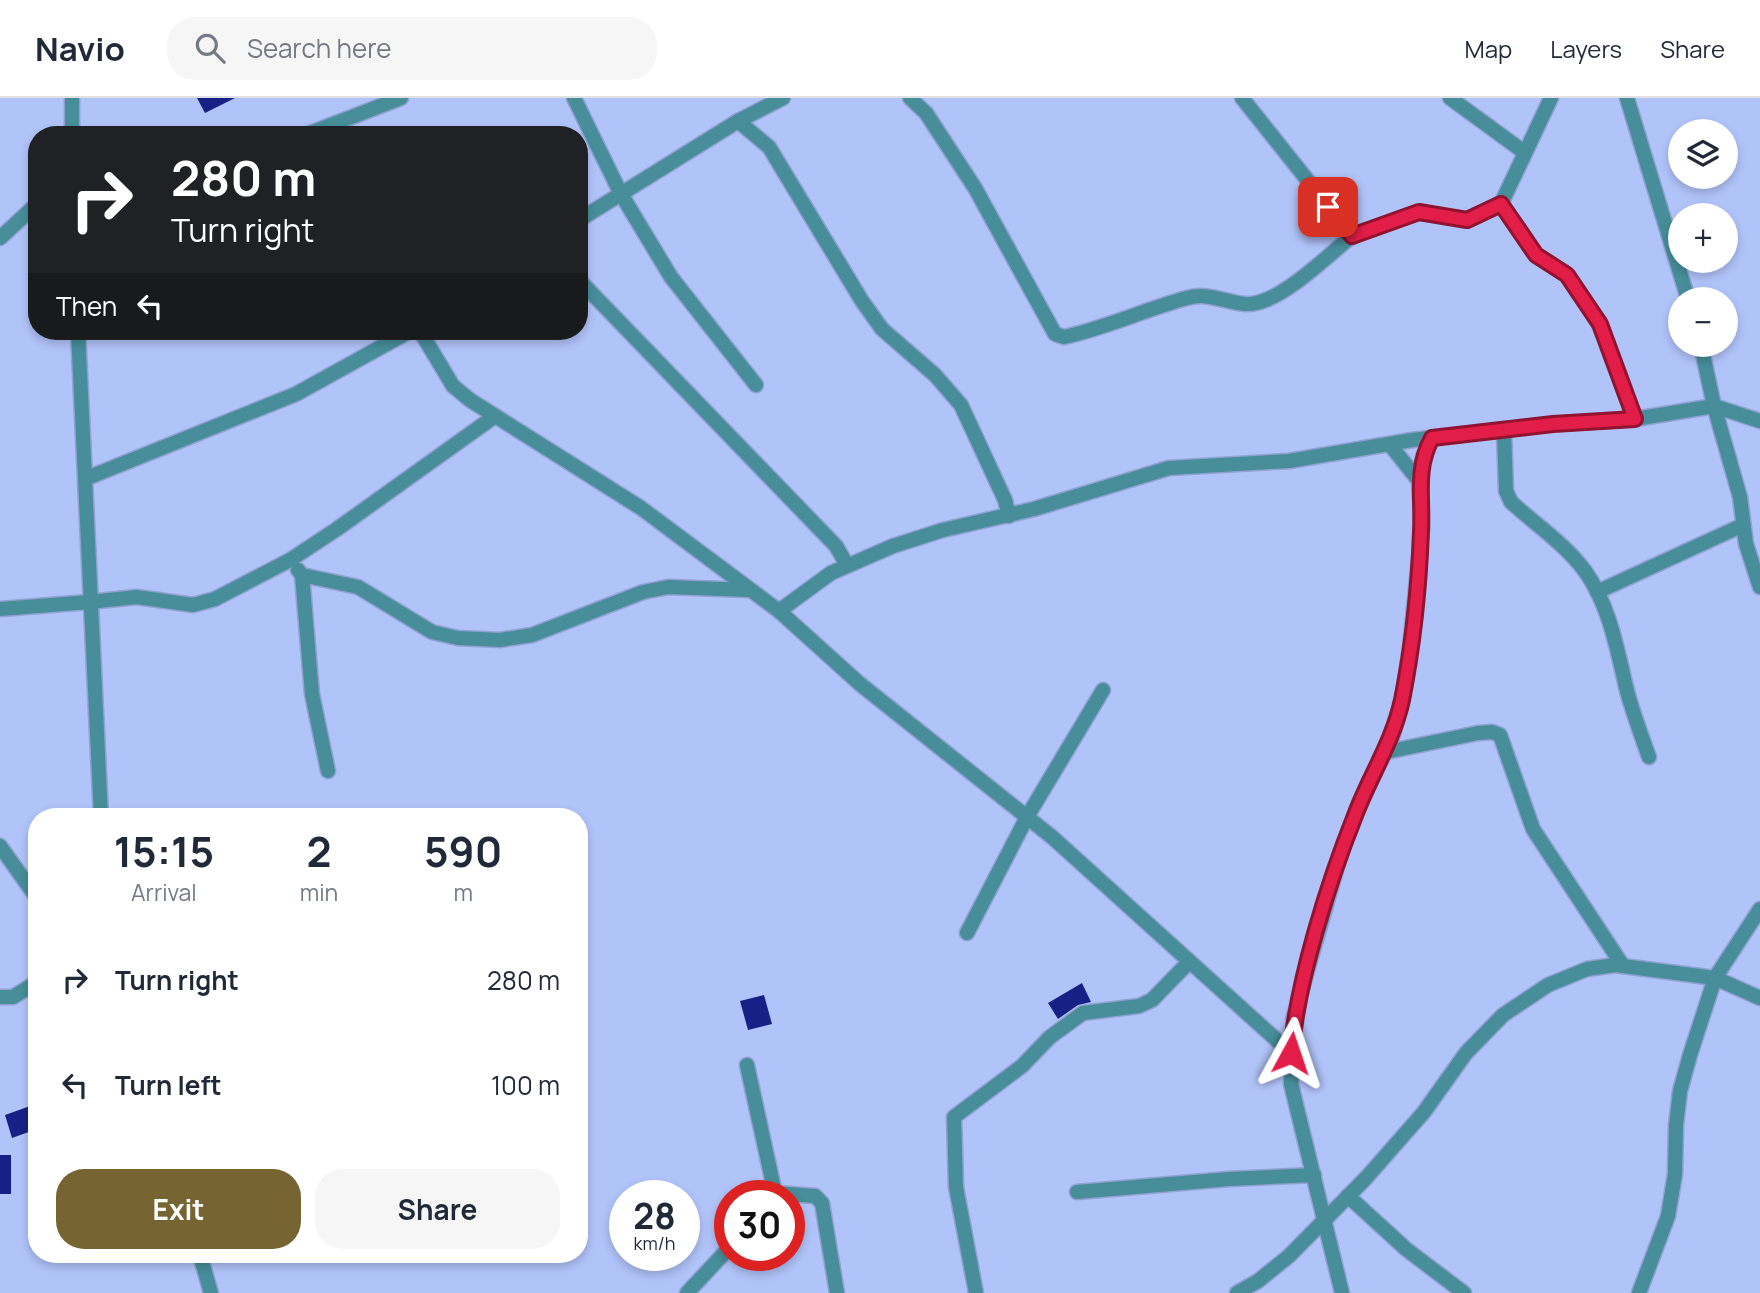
<!DOCTYPE html>
<meta charset="utf-8">
<style>
:root{--surface:#fff;--page:#f6f6f7;--text:#1f2937;--muted:#747a83;--line:#e0e1e3;--accent:#776433}
body{margin:0;font-family:Manrope,sans-serif;background:var(--page);color:var(--text);height:100vh;display:flex;flex-direction:column;font-size:26px;white-space:nowrap}
*{box-sizing:border-box;margin:0}
p{font-size:23px;color:var(--muted)}
.icon{flex:none;width:38px;height:38px;fill:none;stroke:currentColor;stroke-width:2;stroke-linecap:round;stroke-linejoin:round}
.map{position:relative;flex:1;overflow:hidden}
.sheet{position:absolute;left:28px;top:710px;width:560px;height:455px;display:flex;flex-direction:column;background:var(--surface);border-radius:28px;box-shadow:0 4px 10px #0003}
.sheet>*{flex:none}
.guide{position:absolute;left:28px;top:28px;width:560px;height:214px;border-radius:28px;box-shadow:0 4px 10px #0003;background:#202124;color:#fff;overflow:hidden}
.fabs{position:absolute;left:1668px;top:21px;display:grid;gap:14px}
.fabs a{display:grid;place-items:center;width:70px;height:70px;border-radius:50%;background:var(--surface);box-shadow:0 4px 10px #0003;font-size:35px}
.speed{position:absolute;left:609px;top:1082px;display:flex;gap:14px;font-size:35px;font-weight:700;text-align:center}
.speed>*{display:grid;place-content:center;width:91px;height:91px;border-radius:50%;background:var(--surface);box-shadow:0 4px 10px #0003;line-height:1}
.speed small{font-size:18px;font-weight:400}
.speed .limit{border:10px solid #d22;background:#fff;color:#111}
.pin{position:absolute;display:grid;place-items:center;width:60px;height:60px;color:#fff;margin:-30px;border-radius:14px;box-shadow:0 4px 10px #0006}
.me{position:absolute;width:77px;margin:-38px;rotate:5deg;stroke-linejoin:round;filter:drop-shadow(0 0 5px #0008)}
.turn{display:flex;align-items:center;gap:24px;height:147px;padding:0 28px;font-size:32px}
.turn .icon{width:91px;height:91px;stroke-width:2.5}
.turn b{display:block;font-size:49px;line-height:60px}
.then{display:flex;align-items:center;height:66px;padding:0 28px;background:#0003;gap:14px;font-size:26px}
.eta{display:flex;justify-content:space-evenly;align-items:center;height:119px;text-align:center}
.eta b{font-size:42px;font-weight:700;line-height:49px}
.primary-button{display:flex;gap:14px;margin-top:auto;padding:14px 28px}
.primary-button a{flex:1;height:80px;border-radius:28px;background:var(--accent);color:#fff;font-size:28px;font-weight:700;line-height:80px;text-align:center}
.primary-button a+a{background:var(--page);color:var(--text)}
ul{padding:0;list-style:none}
li{display:flex;align-items:center;gap:21px;height:105px;padding:0 28px}
li div{flex:1}
li b{display:block;font-size:26px}
li em{font-style:normal}
header{display:flex;align-items:center;gap:42px;box-sizing:border-box;height:98px;padding:0 35px;background:var(--surface);border-bottom:2px solid var(--line)}
header strong{font-size:33px}
nav{display:flex;gap:38px;margin-inline-start:auto;font-size:24px}
.search{width:490px;height:63px;background:var(--page);display:flex;align-items:center;gap:18px;box-sizing:border-box;padding:0 24px;border-radius:28px;color:var(--muted);font-size:26px}
.map>svg:first-child{display:block}
</style>
<header>
<strong>Navio</strong>
<div class="search"><svg class="icon" aria-label="search" viewBox="0 0 24 24"><circle cx="10" cy="10" r="6"/><path d="M15 15l6 6"/></svg>Search here</div>
<nav><a>Map</a><a>Layers</a><a>Share</a></nav>
</header>
<div class="map">
<svg width="1760" height="1195" viewBox="0 0 1760 1195">
<rect width="100%" height="100%" fill="#b1c4fa"/>
<g fill="#172185">
<polygon points="197,0 235,0 205,15"/>
<polygon points="1082,885 1091,904 1078,907 1058,921 1048,905"/>
<polygon points="764,897 772,926 748,932 740,903"/>
<polygon points="33,1007 37,1031 12,1040 5,1017"/>
<rect x="0" y="1057" width="11" height="39"/>
</g>
<g fill="none" stroke-linecap="round" stroke-linejoin="round">
<defs>
<g id="minor">
<polyline points="574,0 621,96 671,179 756,287"/>
<path d="M910,0L926,15L975,90L1055,236L1064,239C1106,230 1146,211 1187,200C1208,194 1225,204 1245,206C1277,209 1328,157 1352,138"/>
<polyline points="1242,0 1352,138 1419,114 1467,122 1501,106"/>
<polyline points="1450,0 1524,54"/>
<polyline points="1551,0 1501,106 1536,157 1567,177 1599,226 1635,321"/>
<polyline points="1627,0 1688,201"/>
<polyline points="738,23 783,0"/>
<polyline points="305,37 401,0"/>
<polyline points="579,122 738,23 769,49 862,203 882,231 935,277 961,307 1005,402 1009,418"/>
<polyline points="0,140 37,106"/>
<polyline points="579,182 836,448 847,467"/>
<polyline points="420,233 453,288 470,302 641,410 779,513 860,586 1052,739 1291,955"/>
<polyline points="1701,247 1714,308 1740,399 1746,446 1760,489"/>
<path d="M1504,333L1506,393L1511,404C1535,426 1565,446 1585,473C1610,508 1617,552 1627,593C1633,615 1641,637 1649,659"/>
<polyline points="1391,348 1419,383"/>
<polyline points="87,380 296,296 410,233"/>
<polyline points="298,472 302,477 312,596 328,673"/>
<polyline points="302,477 358,489 432,534 458,540 500,542 532,537 643,494 668,489 748,492"/>
<polyline points="1597,494 1743,427"/>
<polyline points="89,504 137,499 193,507 215,501 290,462 337,431 495,318"/>
<polyline points="779,513 831,475 893,448 943,432 1034,411 1169,370 1289,363 1412,342 1553,326 1635,321 1714,308 1760,323"/>
<polyline points="1386,654 1478,635 1492,634 1500,637 1533,731 1623,868"/>
<polyline points="0,748 37,800"/>
<polyline points="967,835 1027,719 1103,592"/>
<polyline points="0,899 13,899 37,884"/>
<polyline points="747,967 775,1095 815,1098 822,1105 837,1195"/>
<polyline points="1077,1094 1229,1081 1314,1077"/>
<polyline points="1348,1098 1406,1151 1464,1195"/>
<polyline points="687,1195 730,1149"/>
<polyline points="976,1195 956,1089 954,1019 1022,968 1050,939 1083,915 1139,908 1152,902 1189,864"/>
<polyline points="1237,1195 1258,1183 1289,1158 1366,1080 1424,1014 1466,955 1503,917 1548,887 1587,871 1615,867 1715,880 1760,900"/>
<polyline points="1342,1195 1291,986 1294,918 1341,755 1357,712 1392,639 1402,603 1410,550 1422,431 1419,383 1423,359 1432,340"/>
<polyline points="1639,1195 1668,1118 1675,1076 1676,1027 1680,993 1690,957 1715,880 1760,811"/>
</g>
<g id="tertiary">
<polyline points="72,37 72,0"/>
<polyline points="78,233 101,719"/>
<polyline points="0,511 89,504"/>
<polyline points="200,1157 211,1195"/>
</g>
</defs>
<use href="#minor" stroke="#91a2d2" stroke-width="17"/>
<use href="#tertiary" stroke="#91a2d2" stroke-width="17"/>
<use href="#minor" stroke="#478e9a" stroke-width="14"/>
<use href="#tertiary" stroke="#478e9a" stroke-width="14"/>
</g>
<g fill="none" stroke-linecap="round" stroke-linejoin="round">
<defs>
<path id="route" d="M1291,955C1298,880 1328,785 1356,715C1371,676 1393,643 1402,602C1413,547 1419,489 1421,433C1423,399 1415,371 1432,340L1553,326L1635,321L1600,226L1567,177L1536,157L1501,106L1467,122L1419,114L1352,138L1328,109"/>
</defs>
<use href="#route" stroke="#92132f" stroke-width="18"/>
<use href="#route" stroke="#e11d48" stroke-width="12"/>
</g>
</svg>
<div class="fabs">
<a><svg class="icon" aria-label="layers" viewBox="0 0 24 24"><path d="M12 4l9 5-9 5-9-5zM3 14l9 5 9-5"/></svg></a>
<a>+</a>
<a>−</a>
</div>
<div class="speed"><div>28<small>km/h</small></div><div class="limit">30</div></div>
<div class="pin" style="left:1328px;top:109px;background:#d93025"><svg class="icon" aria-label="arrive" viewBox="0 0 24 24"><path d="M6 21V4h12l-3 4 3 4H6"/></svg></div>
<svg class="me" style="left:1291px;top:955px" viewBox="-20 -20 40 40"><path d="M0-17L14 15 0 8-14 15z" fill="#e11d48" stroke="#fff" stroke-width="4"/></svg>
<div class="guide">
<div class="turn"><svg class="icon" aria-label="right" viewBox="0 0 24 24"><path d="M7 20v-9h11M14 6l5 5-5 5"/></svg><div><b>280 m</b>Turn right</div></div>
<div class="then">Then<svg class="icon" aria-label="left" viewBox="0 0 24 24"><path d="M17 20v-9H6M10 6l-5 5 5 5"/></svg></div>
</div>
<section class="sheet">
<div class="eta">
<div><b>15:15</b><p>Arrival</p></div>
<div><b>2</b><p>min</p></div>
<div><b>590</b><p>m</p></div>
</div>
<ul>
<li><svg class="icon" aria-label="right" viewBox="0 0 24 24"><path d="M7 20v-9h11M14 6l5 5-5 5"/></svg><div><b>Turn right</b></div><em>280 m</em></li>
<li><svg class="icon" aria-label="left" viewBox="0 0 24 24"><path d="M17 20v-9H6M10 6l-5 5 5 5"/></svg><div><b>Turn left</b></div><em>100 m</em></li>
</ul>
<div class="primary-button"><a>Exit</a><a>Share</a></div>
</section>
</div>
